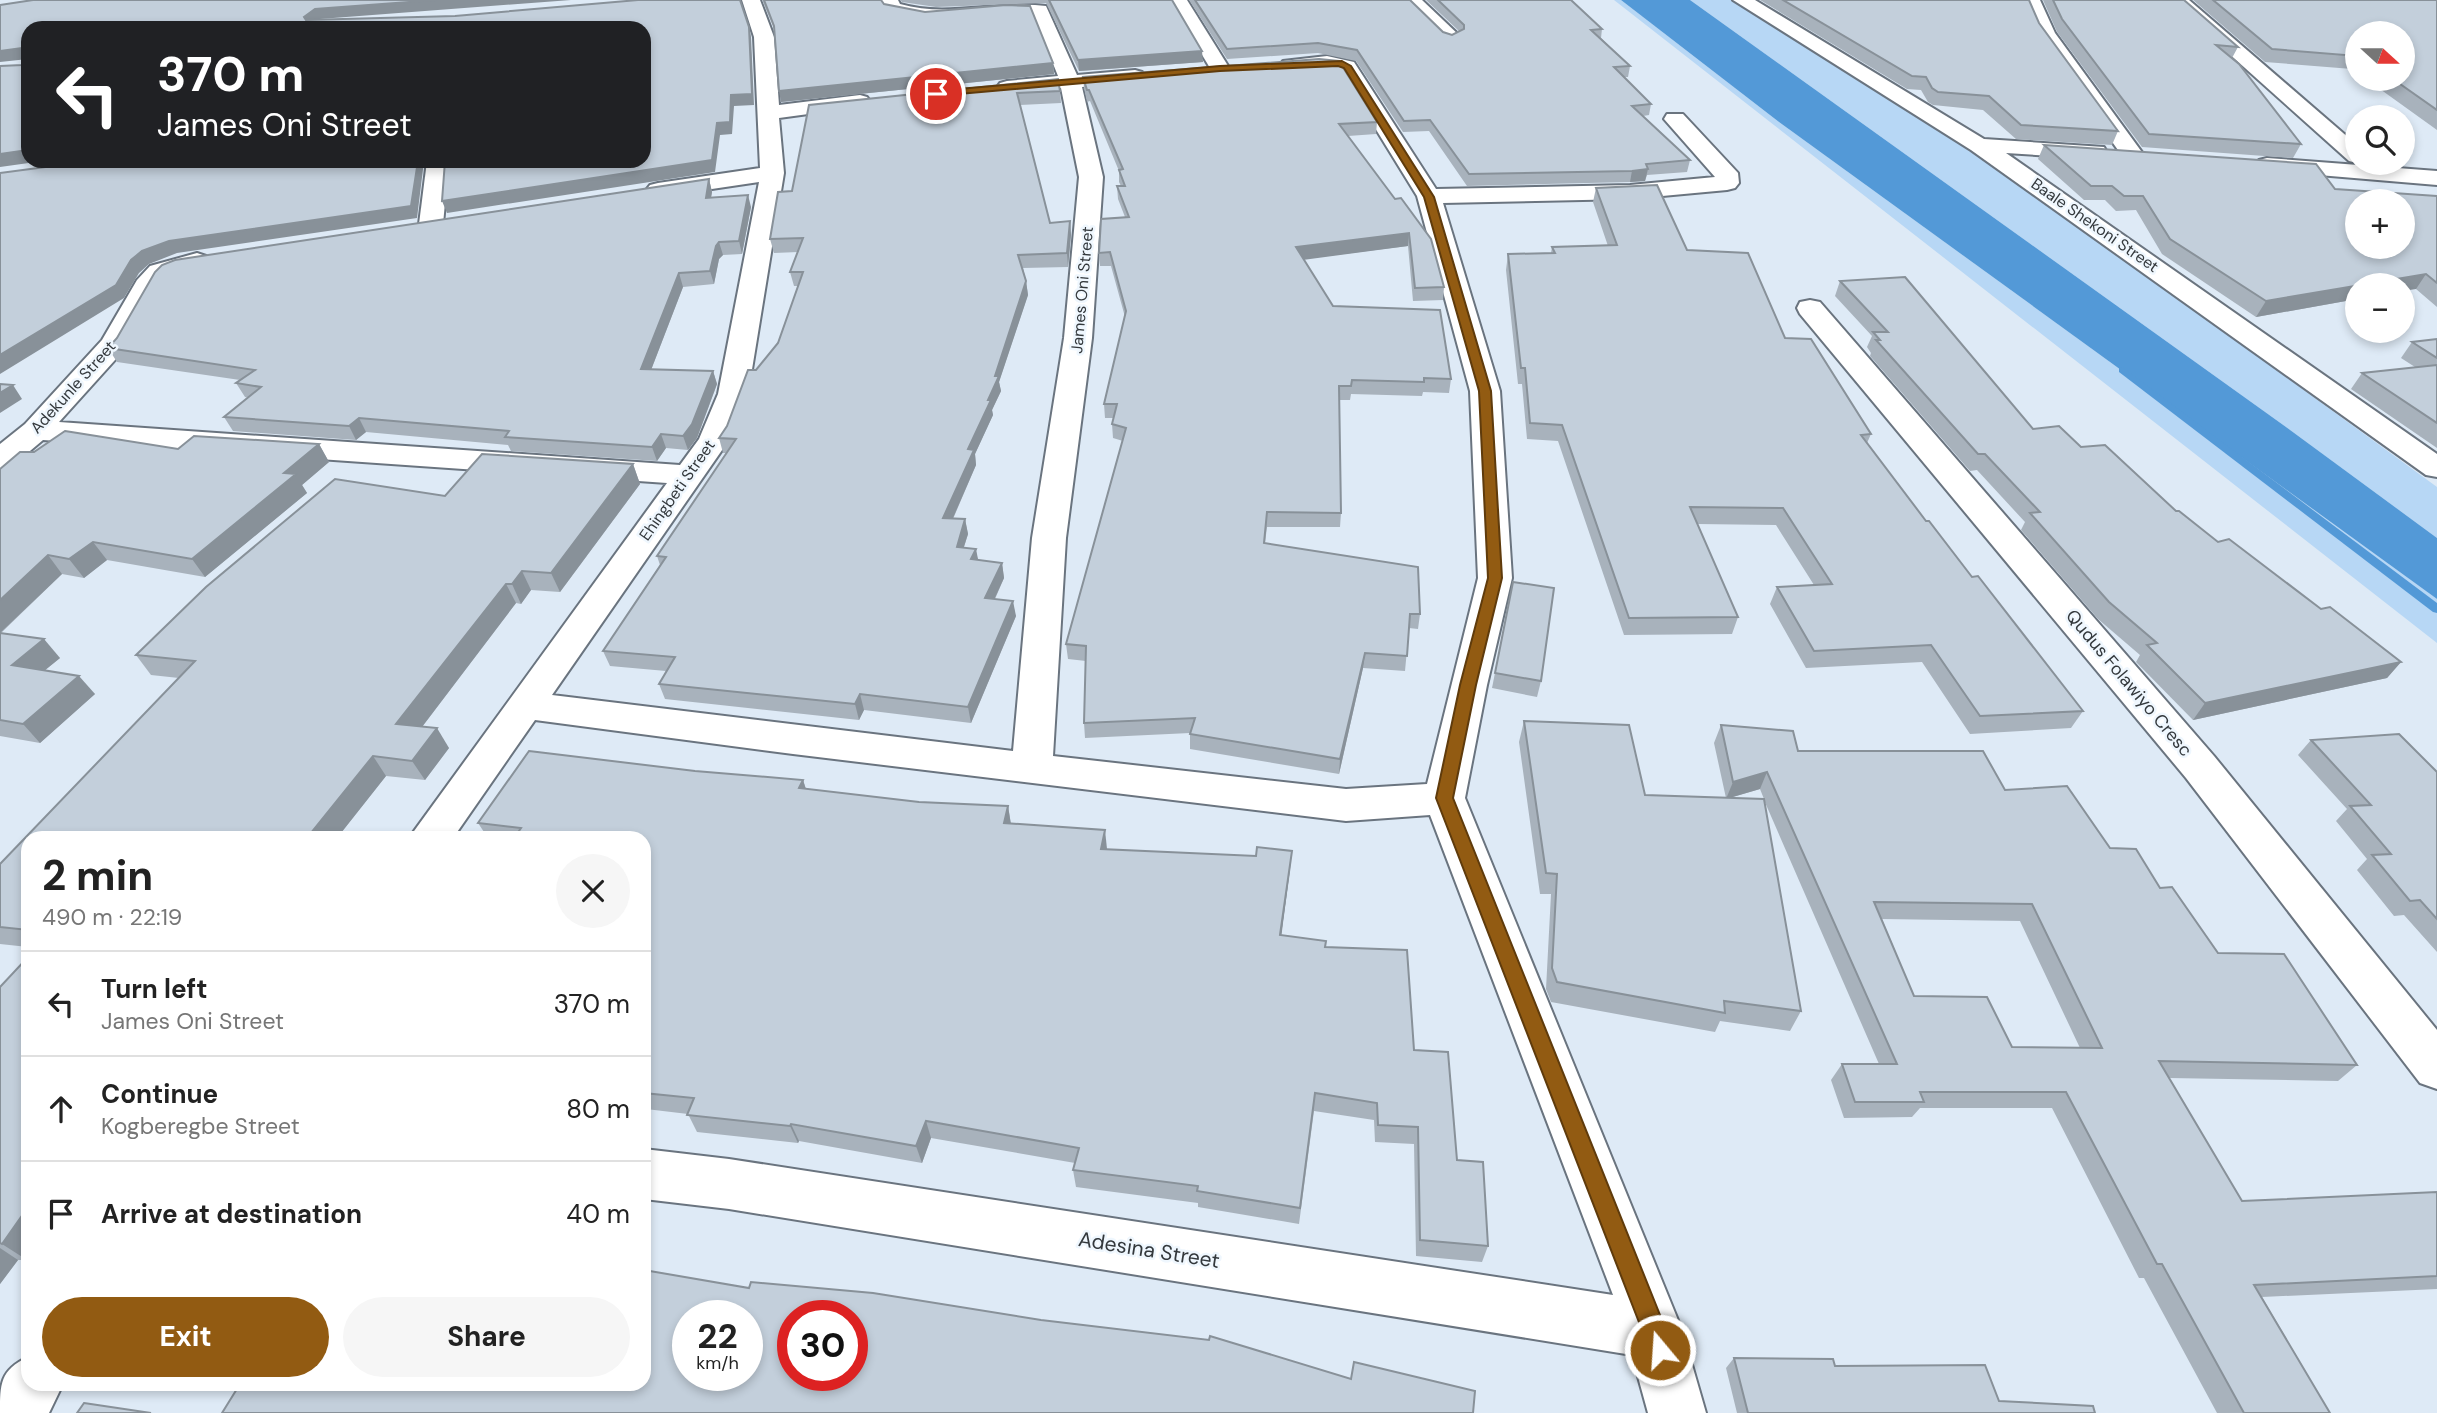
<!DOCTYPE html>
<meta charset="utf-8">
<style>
:root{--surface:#fff;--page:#f6f6f6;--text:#222;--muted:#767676;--line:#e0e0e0;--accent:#925b12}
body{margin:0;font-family:"DM Sans",sans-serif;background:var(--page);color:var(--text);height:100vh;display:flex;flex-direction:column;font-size:26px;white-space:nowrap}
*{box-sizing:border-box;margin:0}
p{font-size:23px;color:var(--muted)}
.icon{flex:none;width:38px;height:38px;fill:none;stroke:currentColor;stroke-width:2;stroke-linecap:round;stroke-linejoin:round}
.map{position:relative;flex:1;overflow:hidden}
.details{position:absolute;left:21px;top:831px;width:630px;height:560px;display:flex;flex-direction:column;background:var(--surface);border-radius:21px;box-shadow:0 4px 10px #0003}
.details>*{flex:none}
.banner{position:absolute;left:21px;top:21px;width:630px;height:147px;border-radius:21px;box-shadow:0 4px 10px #0003;background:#202124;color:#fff;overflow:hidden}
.needle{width:46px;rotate:111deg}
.tools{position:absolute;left:2345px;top:21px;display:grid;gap:14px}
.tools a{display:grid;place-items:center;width:70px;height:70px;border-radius:50%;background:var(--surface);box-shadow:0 4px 10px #0003;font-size:35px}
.speed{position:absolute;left:672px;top:1300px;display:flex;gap:14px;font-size:35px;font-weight:700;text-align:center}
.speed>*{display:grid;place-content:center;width:91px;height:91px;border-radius:50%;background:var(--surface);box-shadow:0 4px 10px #0003;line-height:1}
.speed small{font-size:18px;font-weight:400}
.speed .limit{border:10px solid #d22;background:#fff;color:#111}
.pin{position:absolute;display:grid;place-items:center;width:60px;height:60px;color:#fff;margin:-30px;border:4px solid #fff;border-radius:50%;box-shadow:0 2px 7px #0007}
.me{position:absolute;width:77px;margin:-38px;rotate:342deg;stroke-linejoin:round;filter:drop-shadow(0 0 5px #0008)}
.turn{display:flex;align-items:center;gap:24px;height:147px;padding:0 21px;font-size:32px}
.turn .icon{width:91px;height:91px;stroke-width:2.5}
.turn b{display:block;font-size:49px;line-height:60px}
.round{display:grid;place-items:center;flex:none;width:74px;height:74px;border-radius:37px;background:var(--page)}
.head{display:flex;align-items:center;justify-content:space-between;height:119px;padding:0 21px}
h1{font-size:42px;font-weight:700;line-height:52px}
.action{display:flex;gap:14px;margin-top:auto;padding:14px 21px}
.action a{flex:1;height:80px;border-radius:42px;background:var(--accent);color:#fff;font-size:28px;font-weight:700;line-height:80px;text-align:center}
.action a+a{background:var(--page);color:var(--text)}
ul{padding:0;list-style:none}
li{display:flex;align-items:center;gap:21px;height:105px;padding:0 21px;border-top:2px solid var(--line)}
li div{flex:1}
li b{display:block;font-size:26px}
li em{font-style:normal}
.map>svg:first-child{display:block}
</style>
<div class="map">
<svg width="2437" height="1413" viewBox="0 0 2437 1413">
<rect width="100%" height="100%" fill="#deeaf6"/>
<g fill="#b7d7f5">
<polygon points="1614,0 1621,0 1779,122 2437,599 2437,643"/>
<polygon points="1690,0 1738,0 1970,147 2437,487 2437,538 2286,427"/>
</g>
<polygon fill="#5399d7" points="1621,0 1690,0 2286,427 2437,538 2437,599 1779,122"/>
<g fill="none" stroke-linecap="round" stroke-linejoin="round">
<polygon fill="#5399d7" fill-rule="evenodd" points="2122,367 2437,603 2437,613 2433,612 2119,372 2119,368"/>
<defs>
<g id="minor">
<path d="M742,0H760L774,37L779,105L860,95L867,97L870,101L867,105L860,107L779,118L784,173L748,394L729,440L552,695L1013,751L1032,538L1064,338L1079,177L1061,88L1007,93L1000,91L997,87L1000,83L1007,81L1058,76L1033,14L1007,13L927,20L886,12L880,0H898L900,4C948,18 998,0 1046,6L1077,75L1135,70L1142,72L1145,76L1142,80L1135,82L1082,87L1103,177L1092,338L1066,538L1053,756L1346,789L1427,784L1478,578L1470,391L1417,196L1340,71C1321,67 1301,74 1283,69L1280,65L1283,61L1327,56L1354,62L1436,189L1630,185L1715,177L1664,119L1667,114H1683L1738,173L1739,183L1735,188L1727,190L1630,199L1443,203L1500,391L1512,578L1487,685L1465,798L1682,1330L1706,1413H1648L1632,1355L729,1209L644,1199V1149L729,1159L1613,1295L1430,815L1346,821L793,754L535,720L453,838H409L667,483L43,440L11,467L0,469V444L25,424L102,340L137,280L150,266L197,253L206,256L210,261L206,266L168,276L161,284L124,350L59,422L680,465L699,439L718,394L759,182L658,197L650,195L646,190L650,185L658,183L760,168L754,37Z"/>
<polygon points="1169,0 1187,0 1230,69 1227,73 1213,73"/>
<polygon points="1402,0 1422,0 1461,37 1451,43 1444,41"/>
<polygon points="1733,0 1755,0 1984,139 2104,147 2107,152 2104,157 2096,159 2006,153 2437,454 2437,477 2426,475 1971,150"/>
<polygon points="2022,0 2040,0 2055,33 2144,155 2141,160 2125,160 2036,34"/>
<polygon points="2169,0 2189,0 2357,145 2357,163 2349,161"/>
<polygon points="2267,158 2437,171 2437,185 2259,170 2256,165 2259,160"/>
<polygon points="427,161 449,161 443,224 440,229 431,231 422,229 419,224"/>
<polygon points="1810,300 1820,302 2214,756 2437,1030 2437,1089 2420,1083 2186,778 1800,314 1797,308 1800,302"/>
<path d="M28,1357V1384H63L49,1413H0C0,1384 0,1370 28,1357Z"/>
</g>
</defs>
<use href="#minor" stroke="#6a747f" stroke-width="4"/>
<use href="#minor" fill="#fff" fill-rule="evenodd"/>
</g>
<g fill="#a8b2bc" fill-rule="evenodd">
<polygon points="762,0 881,0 884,4 1053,63 1054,74 781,102 775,31"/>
<polygon points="900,0 1172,0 1203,62 1079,71 1046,3 936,7 902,2"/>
<polygon points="1189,0 1410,0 1443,32 1452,35 1459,31 1426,0 1571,0 1602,29 1601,38 1630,66 1628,77 1624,77 1651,104 1649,115 1643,116 1690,160 1687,172 1647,175 1645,181 1630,182 1467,186 1429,131 1403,132 1356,61 1318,53 1227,59"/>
<polygon points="1760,0 2029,0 2039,23 2118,131 2112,145 2016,139 1983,110 1933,105 1928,102 1921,90 1907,89"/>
<polygon points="2043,0 2184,0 2238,47 2232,58 2301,144 2293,158 2142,147 2057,32"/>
<polygon points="2193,0 2437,0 2437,130 2366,79 2403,79 2357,33 2357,72 2352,69 2265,62"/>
<polygon points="1083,77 1377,122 1376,134 1348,136 1444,287 1443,300 1413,301 1408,246 1303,259 1333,306 1451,379 1449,393 1423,392 1422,396 1351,394 1350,400 1339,400 1341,513 1340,527 1267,527 1265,543 1420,614 1418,629 1409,628 1405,671 1363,668 1339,774 1190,749 1190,733 1085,738 1084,723 1086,661 1068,659 1066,644 1123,441 1113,438 1112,424 1114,418 1105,418 1104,404 1125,317 1111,266 1100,266 1099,253 1125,217 1118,199 1117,186 1121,186 1119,182 1119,171 1090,101 1087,102 1084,88"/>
<polygon points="1060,91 1061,103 1020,105 1050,223 1070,221 1071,235 1068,267 1023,268 1026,281 1028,295 999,382 1001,391 992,410 993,415 975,454 976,465 953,519 965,519 968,534 964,547 978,560 1002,563 1004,578 995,599 1016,616 971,723 864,710 859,720 665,699 659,684 666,671 610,666 603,651 660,565 657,556 726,453 723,453 719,438 727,426 756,370 778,343 798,286 794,286 790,272 798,252 774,253 770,239 792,191 809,105"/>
<polygon points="2044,145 2335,189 2437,196 2437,307 2416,289 2357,285 2357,299 2256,317 2162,254 2136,210 2116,211 2105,200 2084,200 2038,159"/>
<polygon points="709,179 712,192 711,197 751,207 742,254 723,255 719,259 714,284 683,287 651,370 713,371 717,384 697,438 688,450 666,448 657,461 511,451 508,445 366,432 356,440 233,431 224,417 249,398 245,397 236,383 240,380 117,362 108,348"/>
<polygon points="1596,188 1687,250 1785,338 1871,434 1867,443 1926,521 2083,711 2071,728 1970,734 1922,662 1806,668 1770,604 1777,587 1814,585 1776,525 1697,524 1738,617 1732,634 1624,635 1558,441 1527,439 1522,384 1518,384 1506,270 1508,254 1551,253 1552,247 1608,246 1593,202"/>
<polygon points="1840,281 2033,429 2081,447 2176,511 2218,542 2401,662 2387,678 2193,720 2136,662 2140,655 2098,619 2021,530 2025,522 1977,470 1970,471 1870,356 1871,353 1867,347 1872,336 1835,296"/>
<polygon points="2437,339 2437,448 2351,389 2362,373 2415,367 2401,358 2412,342"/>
<polygon points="319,444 329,462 302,485 307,493 205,577 107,560 84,578 62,574 1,633 60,658 45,670 95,694 40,743 0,736 0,469 178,449"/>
<polygon points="633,464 640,484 560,592 531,590 521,604 516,603 422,727 449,748 425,780 386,776 337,838 28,838 28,947 0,944 0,864 179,678 151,675 136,655 445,496"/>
<polygon points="1513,582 1541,681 1537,697 1492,688"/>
<path d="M1524,721L1645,795L1726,798L1714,743L1721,725L1798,751L2005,790L2110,848L2160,888L2218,953L2357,1065L2338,1081L2169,1078L2242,1201L2437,1192V1289L2262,1297L2330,1413H2217L2144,1278H2139L2052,1108H1920L1912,1117L1844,1118L1831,1080L1842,1064H1879L1764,800L1801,1011L1790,1031L1720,1021L1715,1032L1551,1002L1546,989L1551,894H1540L1519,742ZM1760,789L1764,799L1729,798ZM1882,919L2020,921L2080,1048L2012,1047L1914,996Z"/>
<polygon points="2311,740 2437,772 2437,952 2404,915 2394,916 2357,870 2367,859 2336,821 2347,809 2298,755"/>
<polygon points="695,771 803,780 806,789 919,802 1008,806 1011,824 1107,849 1290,869 1281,935 1325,947 1414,1050 1488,1246 1482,1262 1416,1256 1414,1144 1375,1142 1374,1120 1314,1111 1299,1224 1198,1207 1198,1203 1076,1187 1073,1170 1075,1163 931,1138 922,1163 799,1141 798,1143 697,1132 688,1114 646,1109 644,1105 644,838 488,838 478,823"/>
<polygon points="28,957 28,1259 27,1260 18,1260 0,1284 0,987"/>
<polygon points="1734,1358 1835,1366 1999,1401 2095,1413 1737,1413 1726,1368"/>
</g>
<g fill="#889199">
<polygon points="436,0 571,0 320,19 308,28 304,17 315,9"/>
<polygon points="749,27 751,37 754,105 734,106 732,134 720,135 715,172 447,213 442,201 717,123 731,95"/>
<polygon points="23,48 28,59 0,62 0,51"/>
<polygon points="1202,51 1203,62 1079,71 1078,60"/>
<polygon points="1053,63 1054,74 781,102 779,91"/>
<polygon points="28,150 28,161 43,161 0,167 0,154"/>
<polygon points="418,161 424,161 417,218 177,253 149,264 139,273 124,298 0,374 0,355 131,260 142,251 169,241"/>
<polygon points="1648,169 1645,181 1630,182 1632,171"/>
<polygon points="709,179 712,192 709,210 706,198"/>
<polygon points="748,195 751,207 742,254 739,241"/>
<polygon points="1070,221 1071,235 1068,267 1067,253"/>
<polygon points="1409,233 1408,246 1295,261 1296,247"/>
<polygon points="719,242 723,255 719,259 714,284 710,271 716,246"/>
<polygon points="679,273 683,287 646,383 641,369"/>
<polygon points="2426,274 2416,289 2403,291 2403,285 2360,285"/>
<polygon points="1026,281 1028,295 999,382 1001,391 992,410 993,415 975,454 976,465 946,534 943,518 968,449 988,400 995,376"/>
<polygon points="2357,286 2357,299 2256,317 2266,301"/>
<polygon points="713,371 717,384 697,438 688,450 683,436"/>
<polygon points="13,385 22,399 0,413 0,393"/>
<polygon points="359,418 366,432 356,440 349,426"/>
<polygon points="661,434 666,448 657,461 652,447"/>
<polygon points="319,444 329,462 302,485 307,493 205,577 192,559 284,473"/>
<polygon points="633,464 640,484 560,592 551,573"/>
<polygon points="965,519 968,534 959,562 957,547"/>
<polygon points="93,542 107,560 84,578 69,559"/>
<polygon points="976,549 979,564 971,559"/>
<polygon points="48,555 62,574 0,633 0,600"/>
<polygon points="1002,563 1004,578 988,613 985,598"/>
<polygon points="522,571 531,590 521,604 512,584"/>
<polygon points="506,584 516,603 409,744 396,724"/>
<polygon points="1013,601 1016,616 971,723 968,707"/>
<polygon points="44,639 60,658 28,684 12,665"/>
<polygon points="1365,653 1363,668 1339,774 1340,759"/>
<polygon points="2401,662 2387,678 2193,720 2205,703"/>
<polygon points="79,676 95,694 40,743 23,724"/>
<polygon points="860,694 864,710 859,720 855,704"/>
<polygon points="437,728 449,748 425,780 412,761"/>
<polygon points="373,756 386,776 337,838 307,838"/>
<polygon points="1767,772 1760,789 1726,799 1733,782"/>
<polygon points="803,780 809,799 799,788"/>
<polygon points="1008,806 1011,825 1004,823"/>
<polygon points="1105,830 1107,849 1101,849"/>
<polygon points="1292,851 1290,869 1279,954 1280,935"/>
<polygon points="926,1121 931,1138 922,1163 916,1146"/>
<polygon points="791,1124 799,1141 798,1143 790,1126"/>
<polygon points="28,1207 28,1259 27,1260 2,1244"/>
<polygon points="0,1248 18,1260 0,1284"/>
</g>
<g fill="#c3cfdb" stroke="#889199" stroke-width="2" fill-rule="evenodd">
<polygon points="33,0 436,0 315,9 304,17 306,20 455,16 638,0 740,0 749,27 752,94 731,95 730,122 717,123 712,160 442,201 445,161 644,161 644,28 28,28 28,150 0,154 0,66 22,65 24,62 23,48 0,51 0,5"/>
<polygon points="764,0 881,0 884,4 925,12 1006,5 1030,6 1053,63 779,91 774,26"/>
<polygon points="1049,0 1172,0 1202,51 1078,60"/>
<polygon points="1195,0 1410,0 1443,32 1452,35 1464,29 1464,25 1438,0 1571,0 1602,29 1591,30 1630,66 1614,67 1651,104 1632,106 1690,160 1646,164 1648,169 1632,171 1469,174 1430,120 1404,121 1357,50 1318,43 1227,49"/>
<polygon points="1783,0 2029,0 2039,23 2118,131 2021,125 1989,96 1938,92 1932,88 1926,77 1912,76"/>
<polygon points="2053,0 2184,0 2238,47 2216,45 2239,64 2301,144 2149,134 2062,19"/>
<polygon points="2213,0 2437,0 2437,110 2393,79 2403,79 2403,33 2357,33 2357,56 2272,49"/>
<polygon points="1319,59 1339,61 1377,122 1339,124 1395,199 1401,198 1431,239 1444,287 1415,288 1409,233 1296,247 1333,306 1440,310 1451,379 1424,378 1424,382 1352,380 1351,386 1339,386 1341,513 1267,512 1264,543 1418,567 1420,614 1410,614 1407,656 1365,653 1340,759 1190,734 1195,718 1084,723 1086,646 1066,644 1126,428 1112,424 1117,404 1104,404 1126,311 1110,252 1099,253 1101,219 1129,217 1117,186 1125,186 1119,170 1123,169 1089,90 1087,90 1083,77"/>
<polygon points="1058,79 1060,91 1017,93 1050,223 1070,221 1067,253 1018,255 1026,281 995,376 999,376 988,400 991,400 968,449 974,450 943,518 965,519 957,547 976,549 971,559 1002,563 985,598 1013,601 968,707 860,694 855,704 659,684 675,657 603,651 666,557 657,556 736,439 719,438 727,426 748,370 756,370 778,343 803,272 790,272 803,238 770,239 778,192 792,191 809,105"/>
<path d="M2044,145L2316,164L2335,189L2437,196V283L2426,274L2266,301L2170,239L2143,196H2124L2112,186H2091ZM2357,201H2403V247H2357Z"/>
<polygon points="91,161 418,161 411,206 169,241 142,251 131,260 116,285 0,355 0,173"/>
<polygon points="709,179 706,198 748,195 739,241 719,242 716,246 710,271 679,273 641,369 713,371 692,424 683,436 661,434 652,447 505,437 509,431 359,418 349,426 224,417 261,387 236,383 255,370 108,348 117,338 155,272 162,265 175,260"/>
<polygon points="1657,185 1687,250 1748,253 1785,338 1811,339 1871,434 1861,435 1926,521 1929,521 1972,577 1978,576 2083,711 1980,716 1931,645 1814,651 1777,587 1832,584 1783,508 1690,507 1738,617 1629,618 1562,425 1530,423 1525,368 1521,368 1508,254 1555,253 1552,247 1617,245 1596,188"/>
<polygon points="1905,277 2033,429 2059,426 2081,447 2105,445 2176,511 2179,511 2218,542 2229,539 2321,609 2330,607 2401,662 2205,703 2147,645 2157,643 2109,602 2030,513 2040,512 1985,454 1978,454 1876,340 1880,340 1873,332 1888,332 1840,281"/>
<polygon points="2437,339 2437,358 2412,342"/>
<polygon points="2437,365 2437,423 2362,373"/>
<polygon points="0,384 13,385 0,393"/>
<polygon points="65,431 178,449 194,436 319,444 284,473 296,474 192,559 93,542 69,559 48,555 0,600 0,469 20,452 34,452"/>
<polygon points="482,454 633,464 551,573 522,571 512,584 506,584 396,724 437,728 412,761 373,756 307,838 28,838 28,930 0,927 0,864 195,661 136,655 206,587 335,479 445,496"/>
<polygon points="1513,582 1554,588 1541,681 1495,673"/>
<polygon points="0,633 44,639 12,665 79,676 23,724 0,720"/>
<polygon points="1524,721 1629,725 1645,795 1764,799 1801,1011 1724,1001 1725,1013 1557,982 1552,968 1557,874 1546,873"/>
<path d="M1721,725L1793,731L1798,751H1983L2005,790L2067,786L2110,848L2136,849L2160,888L2172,887L2218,953L2284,954L2357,1065L2159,1061L2242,1201L2437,1192V1276L2254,1285L2330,1413H2244L2162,1264H2157L2066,1092H1920L1924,1102H1855L1842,1064H1897L1767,772L1733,782ZM1874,902L2032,904L2102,1048L2012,1047L1987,997L1914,996Z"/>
<polygon points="2399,734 2437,772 2437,919 2420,900 2410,901 2372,855 2391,854 2350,806 2371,805 2311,740"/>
<polygon points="529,751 695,771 803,780 799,788 919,802 1008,806 1004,823 1105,830 1101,849 1256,856 1257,847 1292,851 1280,935 1326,941 1325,947 1407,950 1414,1050 1448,1052 1457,1160 1483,1162 1488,1246 1420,1240 1418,1127 1378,1125 1377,1103 1315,1093 1300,1208 1197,1191 1198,1186 1073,1170 1079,1148 926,1121 916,1146 791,1124 790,1126 687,1115 694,1098 644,1093 644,838 514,838 521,828 478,823"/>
<polygon points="28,957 28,1207 2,1244 0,1243 0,987"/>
<path d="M644,1270L749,1288L751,1282L873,1293L1041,1320L1209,1340L1210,1336L1351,1379L1354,1362L1475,1391L1473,1413H222L240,1384H644ZM688,1316H747V1376H688ZM793,1316H852V1376H793Z"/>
<polygon points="1734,1358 1833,1359 1835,1366 1985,1365 1999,1401 2093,1406 2095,1413 1748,1413"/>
<polygon points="84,1403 151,1413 77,1413"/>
</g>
<polygon fill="#925b12" stroke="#5f3b0c" stroke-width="2" points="1342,61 1351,66 1434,197 1491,391 1502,578 1476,685 1453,798 1666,1330 1672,1350 1668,1359 1660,1362 1651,1359 1642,1330 1436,798 1460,685 1488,578 1479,391 1424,197 1344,68 1338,66 1220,71 936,96 932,94 936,91 1220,66"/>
<g text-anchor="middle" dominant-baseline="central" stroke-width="5" stroke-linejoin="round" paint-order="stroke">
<g font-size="16" fill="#33383c" stroke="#eff7fe">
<text transform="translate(2095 225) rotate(35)">Baale Shekoni Street</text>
<text transform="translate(1082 290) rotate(-85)">James Oni Street</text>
<text transform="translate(73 387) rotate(-48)">Adekunle Street</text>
<text transform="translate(677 490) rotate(-55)">Ehingbeti Street</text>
</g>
<g font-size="18" fill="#33383c" stroke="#eff7fe">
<text transform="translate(2129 683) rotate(50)">Qudus Folawiyo Cresc</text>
</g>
<g font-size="21" fill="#33383c" stroke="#eff7fe">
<text transform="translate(1149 1250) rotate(9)">Adesina Street</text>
</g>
</g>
</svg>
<div class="tools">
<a><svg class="needle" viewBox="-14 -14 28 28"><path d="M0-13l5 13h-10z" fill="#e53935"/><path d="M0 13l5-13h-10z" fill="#767676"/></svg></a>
<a><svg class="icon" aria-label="search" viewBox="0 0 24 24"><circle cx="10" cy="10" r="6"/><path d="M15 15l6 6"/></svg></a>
<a>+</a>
<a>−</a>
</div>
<div class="speed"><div>22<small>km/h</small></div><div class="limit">30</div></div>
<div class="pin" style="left:936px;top:94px;background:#d93025"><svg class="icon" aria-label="arrive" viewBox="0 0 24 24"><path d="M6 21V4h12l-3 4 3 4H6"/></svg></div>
<svg class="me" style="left:1660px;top:1350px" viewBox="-20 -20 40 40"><circle r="17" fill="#925b12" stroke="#fff" stroke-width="3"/><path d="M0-11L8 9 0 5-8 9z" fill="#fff"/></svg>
<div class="banner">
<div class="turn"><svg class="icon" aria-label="left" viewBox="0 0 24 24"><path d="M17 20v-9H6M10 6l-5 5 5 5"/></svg><div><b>370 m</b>James Oni Street</div></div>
</div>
<section class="details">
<div class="head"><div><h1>2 min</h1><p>490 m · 22:19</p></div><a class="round"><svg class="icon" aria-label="close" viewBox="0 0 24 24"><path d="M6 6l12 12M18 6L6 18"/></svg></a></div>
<ul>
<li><svg class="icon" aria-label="left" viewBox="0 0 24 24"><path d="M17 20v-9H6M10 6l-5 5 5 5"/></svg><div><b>Turn left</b><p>James Oni Street</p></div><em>370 m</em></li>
<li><svg class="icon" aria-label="ahead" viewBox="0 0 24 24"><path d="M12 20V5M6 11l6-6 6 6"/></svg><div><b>Continue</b><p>Kogberegbe Street</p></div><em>80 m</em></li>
<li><svg class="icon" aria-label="arrive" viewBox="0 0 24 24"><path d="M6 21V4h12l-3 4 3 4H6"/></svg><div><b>Arrive at destination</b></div><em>40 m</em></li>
</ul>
<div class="action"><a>Exit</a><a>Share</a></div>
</section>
</div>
